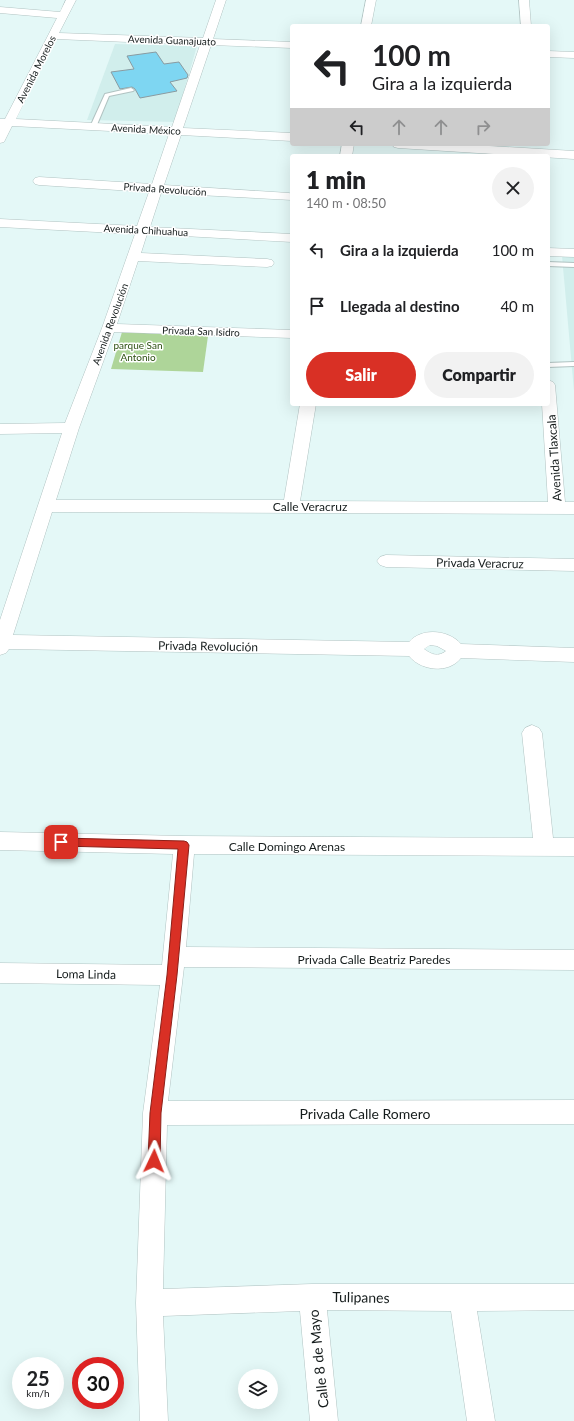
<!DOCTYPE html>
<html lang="es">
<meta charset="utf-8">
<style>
:root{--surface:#fff;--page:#f2f2f2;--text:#202124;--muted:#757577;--accent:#d93025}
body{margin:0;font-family:Lato,sans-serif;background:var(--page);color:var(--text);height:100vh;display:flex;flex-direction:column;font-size:15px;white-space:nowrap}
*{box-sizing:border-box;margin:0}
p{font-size:13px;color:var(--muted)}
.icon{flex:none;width:22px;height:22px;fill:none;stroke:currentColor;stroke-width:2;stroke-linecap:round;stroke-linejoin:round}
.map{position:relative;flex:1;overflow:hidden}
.drawer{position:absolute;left:290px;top:154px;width:260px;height:252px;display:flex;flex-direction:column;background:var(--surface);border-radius:4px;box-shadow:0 4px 16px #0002}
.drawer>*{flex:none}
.guide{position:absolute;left:290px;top:24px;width:260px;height:122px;border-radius:4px;box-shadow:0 4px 16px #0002;background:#fff;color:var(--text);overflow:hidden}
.buttons{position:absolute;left:238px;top:1369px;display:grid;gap:8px}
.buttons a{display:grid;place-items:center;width:40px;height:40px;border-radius:50%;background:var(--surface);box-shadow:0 4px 16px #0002;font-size:20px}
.speed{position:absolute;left:12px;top:1357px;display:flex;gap:8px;font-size:20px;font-weight:700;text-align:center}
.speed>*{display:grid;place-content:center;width:52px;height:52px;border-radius:50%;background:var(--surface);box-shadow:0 4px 16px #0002;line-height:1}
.speed small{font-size:10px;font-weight:400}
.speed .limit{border:6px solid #d22;background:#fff;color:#111}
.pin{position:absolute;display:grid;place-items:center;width:34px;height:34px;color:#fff;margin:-17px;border-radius:8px;box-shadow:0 2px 6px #0006}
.me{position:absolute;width:44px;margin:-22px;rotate:2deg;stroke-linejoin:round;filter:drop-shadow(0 0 3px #0008)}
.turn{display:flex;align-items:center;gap:14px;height:84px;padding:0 16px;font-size:18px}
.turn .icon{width:52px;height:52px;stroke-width:2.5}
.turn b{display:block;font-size:28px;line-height:34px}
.lanes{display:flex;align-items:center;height:38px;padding:0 16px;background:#0003;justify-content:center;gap:20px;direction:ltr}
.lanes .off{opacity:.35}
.round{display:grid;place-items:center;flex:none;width:42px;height:42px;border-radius:21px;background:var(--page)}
.headline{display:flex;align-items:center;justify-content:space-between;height:68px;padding:0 16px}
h1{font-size:24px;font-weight:800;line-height:30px}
.cta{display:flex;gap:8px;margin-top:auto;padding:8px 16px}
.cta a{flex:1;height:46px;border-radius:24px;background:var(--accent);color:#fff;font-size:16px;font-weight:800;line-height:46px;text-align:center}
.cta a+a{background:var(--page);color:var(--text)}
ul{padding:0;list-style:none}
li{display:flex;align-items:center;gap:12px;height:56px;padding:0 16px}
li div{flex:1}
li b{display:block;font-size:15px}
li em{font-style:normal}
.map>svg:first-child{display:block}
</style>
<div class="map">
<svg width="574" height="1421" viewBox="0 0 574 1421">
<rect width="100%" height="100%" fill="#e4f8f7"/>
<g fill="#d1eeec">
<polygon points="115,44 197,46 175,122 87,120"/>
<polygon points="562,256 574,257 574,391"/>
</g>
<polygon fill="#aed599" points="122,332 208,336 203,372 111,369"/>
<polygon fill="#7ed6f2" stroke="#8a9ba1" points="156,52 164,64 179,62 188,75 187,78 170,82 177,91 140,98 135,89 132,87 120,89 111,72 134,69 127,56"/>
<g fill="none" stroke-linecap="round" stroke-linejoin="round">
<defs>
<g id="lane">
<polygon points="131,88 134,90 133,91 109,96 96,127 91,128 90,127 105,94"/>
<polygon points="548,262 574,263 574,267 548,266"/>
<polygon points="574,362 574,366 548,367 548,363"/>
</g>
<g id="street">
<path d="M66,0H76L59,33L203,38L216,0H226L213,39L292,42V48L211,45L183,128L292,133V141L181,135L164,185L289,193L292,194V200L161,193L150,227L292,234V242L147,234L141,253L267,259L272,260L274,263L272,266L267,267L138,261L117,324L292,330V338L114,332L79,428L56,500H284L300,404H316L300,501L548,502L542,404H548V380L553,382L555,385L565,502H574V514L52,512L13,635L409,642C422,627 449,630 461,644L574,648V662L461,658C449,674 421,671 409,656L9,649L6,653L0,655V620L62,433L0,434V424L65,423L102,328L135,234L0,227V219L137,226L149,192L39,185L35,184L33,181L35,178L39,177L152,184L169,134L12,126L4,142L0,143V119H5L57,18L0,13V7L60,12ZM56,39L200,45L172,127L16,119ZM430,645L437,646L446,651C438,657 432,655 424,649Z"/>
<polygon points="366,0 376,0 371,26 361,26"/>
<polygon points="519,0 529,0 531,26 521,26"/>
<polygon points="548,51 574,52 574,58 548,57"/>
<polygon points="342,144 354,144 352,156 340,156"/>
<polygon points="392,144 455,144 574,151 574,159 398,148 394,147"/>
<polygon points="548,248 574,249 574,257 548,256"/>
<polygon points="386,555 574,559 574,571 386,567 380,565 377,561 380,557"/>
<polygon points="532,725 539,728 542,733 553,838 574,838 574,856 194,854 186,947 574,950 574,970 184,967 168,1101 574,1100 574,1124 167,1125 163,1289 312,1284 574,1284 574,1310 477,1311 495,1421 467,1421 451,1311 327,1310 338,1421 310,1421 300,1311 163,1316 168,1421 140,1421 136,1303 143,1113 160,985 0,983 0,963 162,965 173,854 0,850 0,832 184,836 533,838 522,733 525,728"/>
</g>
</defs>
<use href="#lane" stroke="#b1c3c2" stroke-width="2"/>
<use href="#street" stroke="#b1c3c2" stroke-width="1"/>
<use href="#lane" fill="#fff" fill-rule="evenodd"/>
<use href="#street" fill="#fff" fill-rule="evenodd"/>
</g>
<polygon fill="#d93025" stroke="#8d1f18" points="61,838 184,841 187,842 189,845 177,975 161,1113 160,1161 158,1165 154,1167 150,1165 148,1161 150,1113 167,975 178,849 61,846 58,845 56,842 58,839"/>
<g text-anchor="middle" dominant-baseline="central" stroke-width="3" stroke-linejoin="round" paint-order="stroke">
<g font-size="10" fill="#151c1c" stroke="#fff">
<text transform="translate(172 40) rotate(2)">Avenida Guanajuato</text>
<text transform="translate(36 69) rotate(-63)">Avenida Morelos</text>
<text transform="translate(146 129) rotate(3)">Avenida México</text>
<text transform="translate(165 189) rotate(4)">Privada Revolución</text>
<text transform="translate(146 230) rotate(3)">Avenida Chihuahua</text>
<text transform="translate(110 324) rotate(-70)">Avenida Revolución</text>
<text transform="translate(201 331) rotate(2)">Privada San Isidro</text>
</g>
<g font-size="10" fill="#2b4f10" stroke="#fff">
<text x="138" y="345">parque San<tspan x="138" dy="12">Antonio</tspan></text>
</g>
<g font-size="12" fill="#151c1c" stroke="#fff">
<text transform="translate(554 458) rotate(-94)">Avenida Tlaxcala</text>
<text x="310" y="506">Calle Veracruz</text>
<text transform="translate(480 563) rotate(1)">Privada Veracruz</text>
<text transform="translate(208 646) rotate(1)">Privada Revolución</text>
<text x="287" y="846">Calle Domingo Arenas</text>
<text x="374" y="959">Privada Calle Beatriz Paredes</text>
<text transform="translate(86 974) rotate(1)">Loma Linda</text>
</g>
<g font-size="14" fill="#151c1c" stroke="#fff">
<text x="365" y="1113">Privada Calle Romero</text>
<text transform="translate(361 1297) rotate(1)">Tulipanes</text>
<text transform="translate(318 1359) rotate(-96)">Calle 8 de Mayo</text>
</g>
</g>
</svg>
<div class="buttons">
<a><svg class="icon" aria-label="layers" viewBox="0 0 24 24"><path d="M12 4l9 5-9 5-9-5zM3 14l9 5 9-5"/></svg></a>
</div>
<div class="speed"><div>25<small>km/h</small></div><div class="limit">30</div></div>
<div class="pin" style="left:61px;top:842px;background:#d93025"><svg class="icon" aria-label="arrive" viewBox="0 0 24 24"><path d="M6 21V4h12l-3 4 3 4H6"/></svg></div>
<svg class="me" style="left:154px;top:1161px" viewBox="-20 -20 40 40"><path d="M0-17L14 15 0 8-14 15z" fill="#d93025" stroke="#fff" stroke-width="4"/></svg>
<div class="guide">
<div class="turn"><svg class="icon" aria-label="left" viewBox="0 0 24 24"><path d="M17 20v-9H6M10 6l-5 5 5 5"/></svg><div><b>100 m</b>Gira a la izquierda</div></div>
<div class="lanes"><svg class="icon" aria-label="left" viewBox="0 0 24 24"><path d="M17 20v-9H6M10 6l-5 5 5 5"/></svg><svg class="icon off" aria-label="ahead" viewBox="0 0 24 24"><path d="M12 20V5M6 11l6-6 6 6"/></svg><svg class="icon off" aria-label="ahead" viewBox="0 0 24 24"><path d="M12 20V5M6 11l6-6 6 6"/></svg><svg class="icon off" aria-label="right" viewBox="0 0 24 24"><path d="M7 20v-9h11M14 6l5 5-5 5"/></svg></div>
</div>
<section class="drawer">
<div class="headline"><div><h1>1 min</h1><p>140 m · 08:50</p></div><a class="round"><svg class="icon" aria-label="close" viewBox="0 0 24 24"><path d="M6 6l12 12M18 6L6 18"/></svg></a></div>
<ul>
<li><svg class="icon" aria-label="left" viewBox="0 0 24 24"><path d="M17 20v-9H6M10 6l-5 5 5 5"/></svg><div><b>Gira a la izquierda</b></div><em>100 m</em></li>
<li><svg class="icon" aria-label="arrive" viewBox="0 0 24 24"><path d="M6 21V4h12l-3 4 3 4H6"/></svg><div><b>Llegada al destino</b></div><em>40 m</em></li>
</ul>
<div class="cta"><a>Salir</a><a>Compartir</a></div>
</section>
</div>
